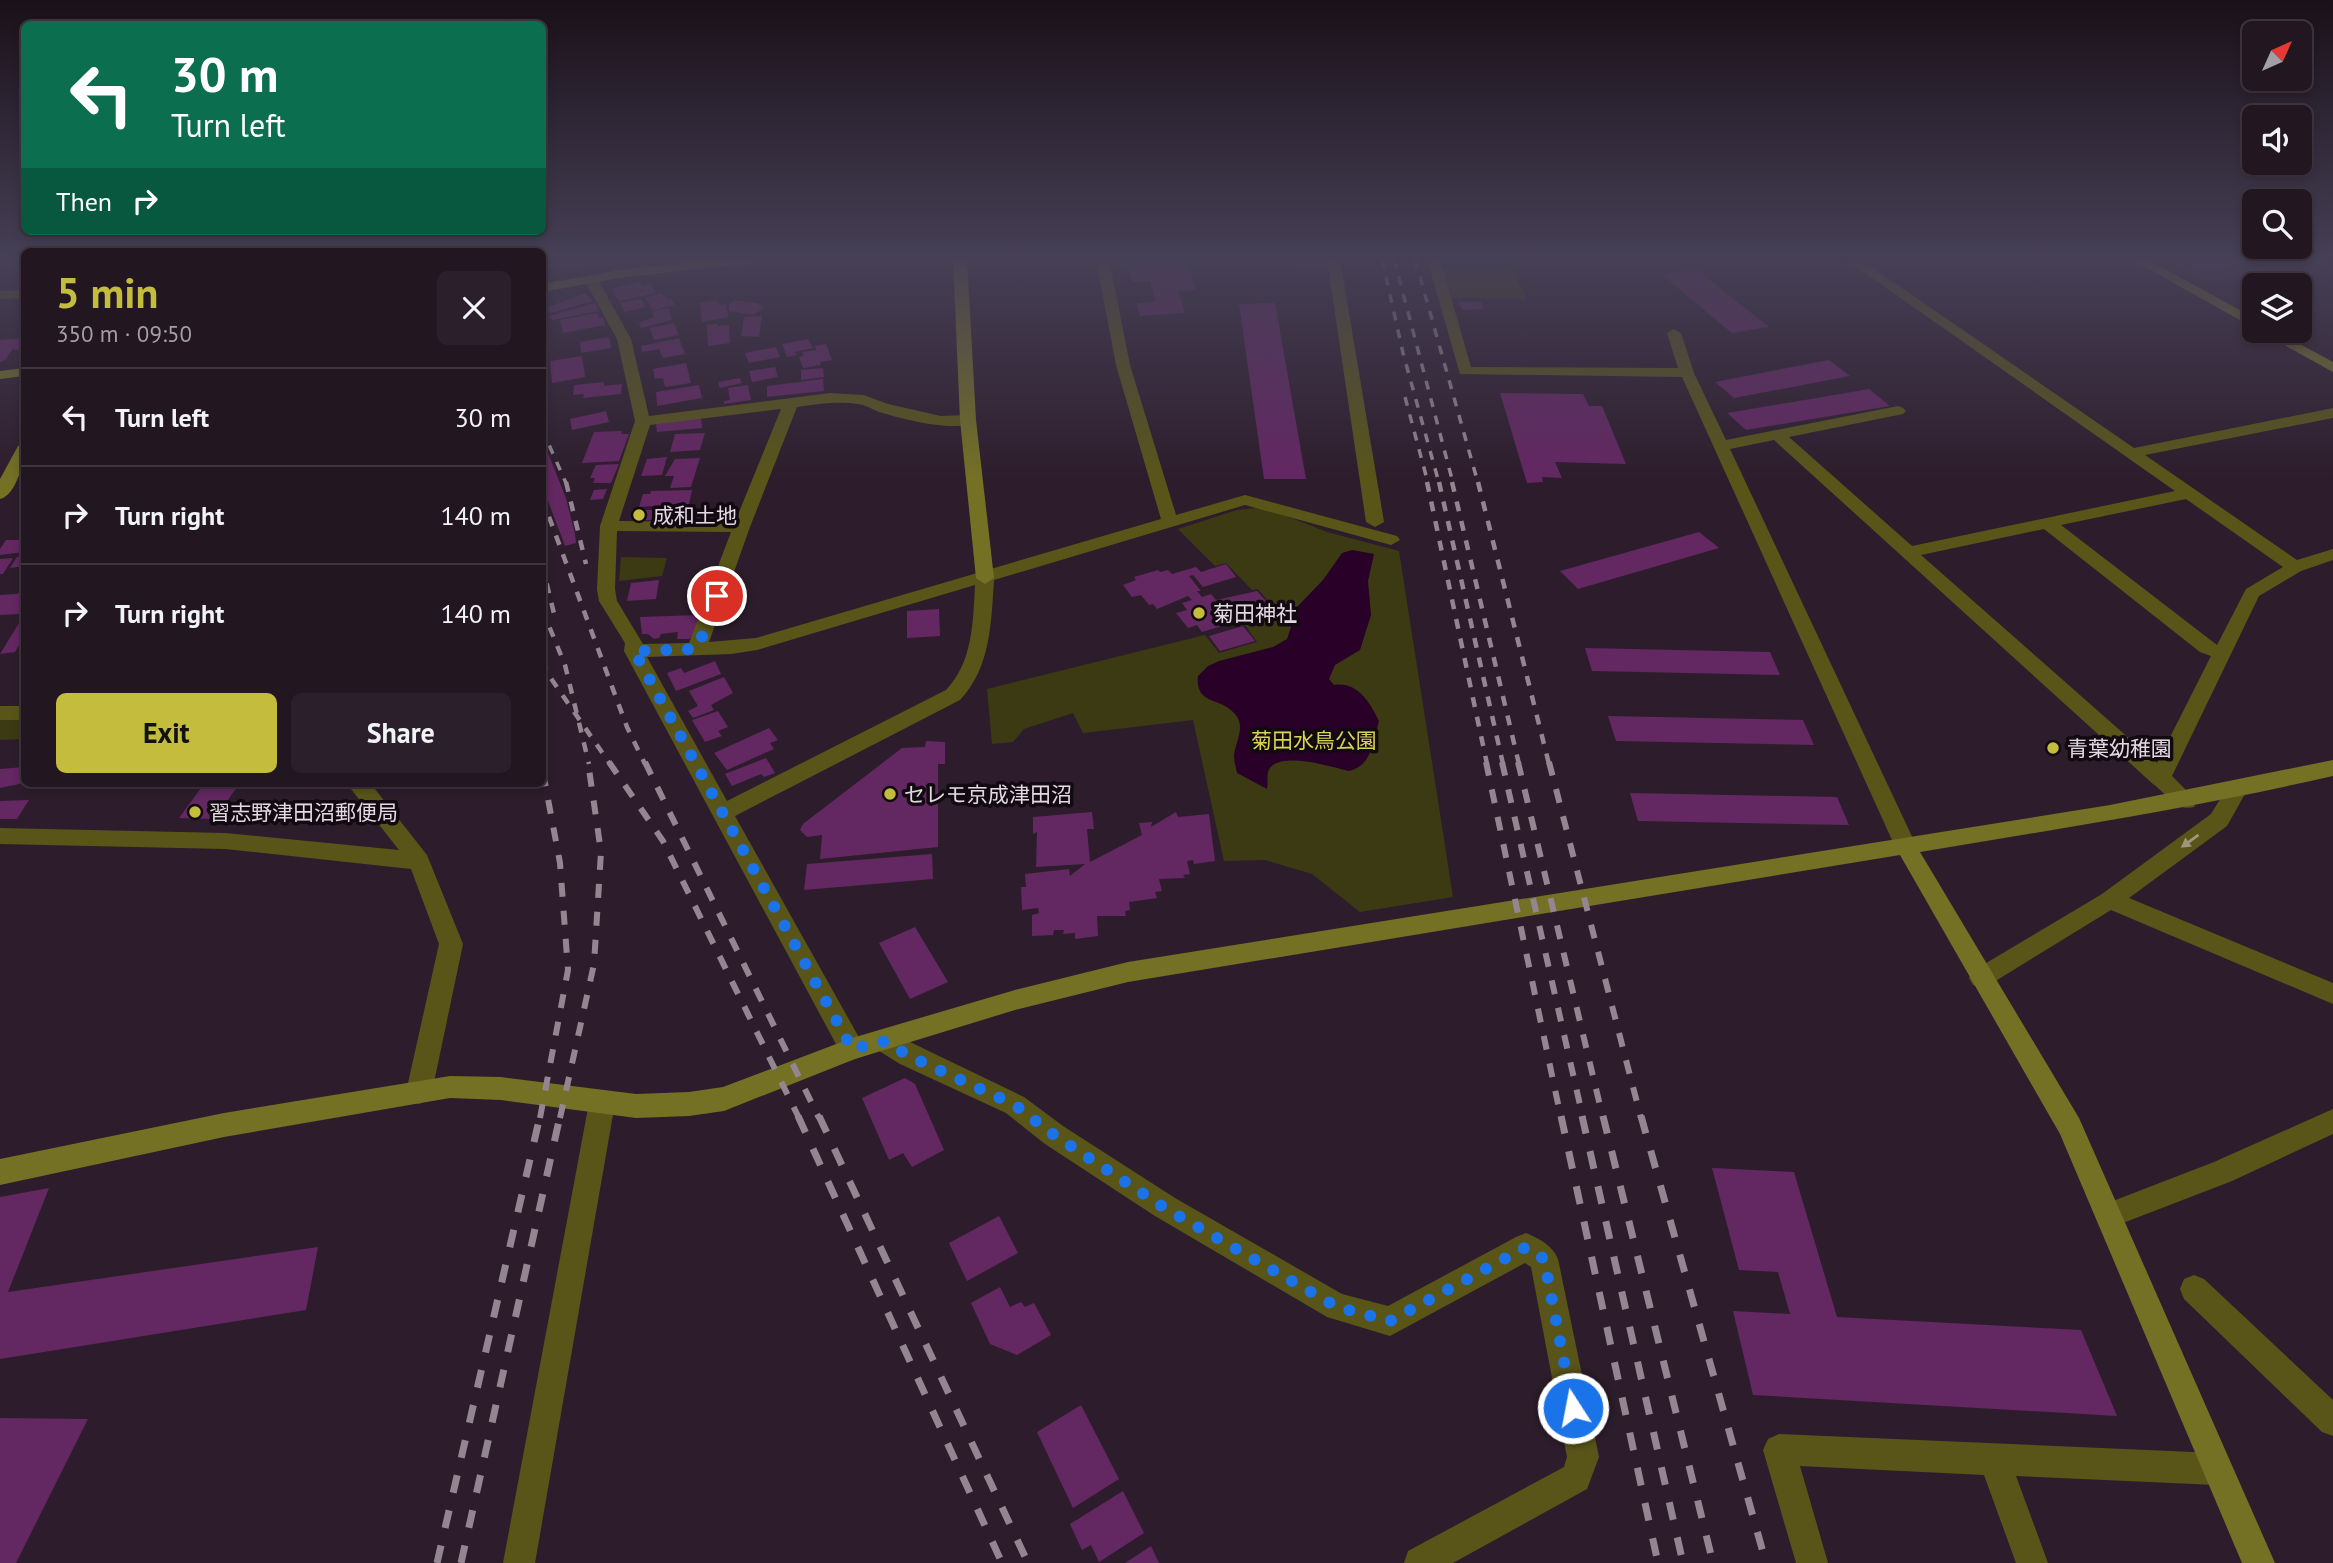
<!DOCTYPE html>
<meta charset="utf-8">
<style>
:root{--surface:#221621;--page:#2a1f2a;--text:#f1f3f6;--muted:#a29fa5;--line:#3f353f;--accent:#c4bc3d}
body{margin:0;font-family:"PT Sans","Noto Sans JP",sans-serif;background:var(--page);color:var(--text);height:100vh;display:flex;flex-direction:column;font-size:26px;white-space:nowrap}
*{box-sizing:border-box;margin:0}
p{font-size:23px;color:var(--muted)}
.icon{flex:none;width:38px;height:38px;fill:none;stroke:currentColor;stroke-width:2;stroke-linecap:round;stroke-linejoin:round}
.map{position:relative;flex:1;overflow:hidden}
.drawer{position:absolute;left:21px;top:248px;width:525px;height:539px;display:flex;flex-direction:column;background:var(--surface);border-radius:10px;box-shadow:0 4px 10px #0003,0 0 0 2px var(--line)}
.drawer>*{flex:none}
.top-card{position:absolute;left:21px;top:21px;width:525px;height:214px;border-radius:10px;box-shadow:0 4px 10px #0003,0 0 0 2px var(--line);background:#0b6e4f;color:#fff;overflow:hidden}
.needle{width:46px;rotate:45deg}
.controls{position:absolute;left:2242px;top:21px;display:grid;gap:14px}
.controls a{display:grid;place-items:center;width:70px;height:70px;border-radius:10px;background:var(--surface);box-shadow:0 4px 10px #0003,0 0 0 2px var(--line);font-size:35px}
.pin{position:absolute;display:grid;place-items:center;width:60px;height:60px;color:#fff;margin:-30px;border:4px solid #fff;border-radius:50%;box-shadow:0 2px 7px #0007}
.me{position:absolute;width:77px;margin:-38px;rotate:349deg;stroke-linejoin:round;filter:drop-shadow(0 0 5px #0008)}
.turn{display:flex;align-items:center;gap:24px;height:147px;padding:0 35px;font-size:32px}
.turn .icon{width:91px;height:91px;stroke-width:2.5}
.turn b{display:block;font-size:49px;line-height:60px}
.then{display:flex;align-items:center;height:66px;padding:0 35px;background:#0003;gap:14px;font-size:26px}
.round{display:grid;place-items:center;flex:none;width:74px;height:74px;border-radius:10px;background:var(--page)}
.summary{display:flex;align-items:center;justify-content:space-between;height:119px;padding:0 35px}
h1{font-size:42px;font-weight:800;line-height:52px;color:var(--accent)}
.action{display:flex;gap:14px;margin-top:auto;padding:14px 35px}
.action a{flex:1;height:80px;border-radius:10px;background:var(--accent);color:#111;font-size:28px;font-weight:800;line-height:80px;text-align:center}
.action a+a{background:var(--page);color:var(--text)}
ul{padding:0;list-style:none}
li{display:flex;align-items:center;gap:21px;height:98px;padding:0 35px;border-top:2px solid var(--line)}
li div{flex:1}
li b{display:block;font-size:26px}
li em{font-style:normal}
.map>svg:first-child{display:block}
</style>
<div class="map">
<svg width="2333" height="1563" viewBox="0 0 2333 1563">
<rect width="100%" height="100%" fill="#2d1d2c"/>
<polygon fill="#392438" points="2161,259 2316,259 2323,263 2204,283"/>
<g fill="#3c3a13">
<polygon points="1510,266 1527,299 1452,298 1442,268"/>
<polygon points="1264,507 1327,532 1399,551 1453,897 1360,912 1312,874 1265,860 1224,861 1193,720 1083,733 1073,713 1024,729 1013,742 992,744 987,689 1205,635 1219,653 1257,642 1245,625 1266,615 1273,607 1258,589 1252,590 1226,563 1215,566 1178,529 1237,510"/>
<polygon points="621,557 667,558 662,576 619,581"/>
<polygon points="0,717 24,717 24,739 0,740"/>
</g>
<path fill="#280028" d="M1352,550L1374,554L1368,581L1371,615L1360,650L1335,665L1329,679L1334,685C1357,681 1370,702 1379,721C1373,741 1372,766 1349,771C1332,767 1275,749 1268,772C1267,776 1268,784 1267,789L1237,773C1236,768 1234,761 1234,756C1235,742 1247,726 1234,713C1220,697 1195,705 1198,676L1208,666L1219,661L1273,647L1287,639L1298,606L1323,580L1342,553Z"/>
<g fill="#632762">
<polygon points="542,259 561,259 562,265 548,270"/>
<polygon points="565,259 582,259 583,266 566,268"/>
<polygon points="1186,259 1196,290 1178,291 1185,313 1140,316 1137,303 1156,302 1150,281 1132,282 1126,261"/>
<polygon points="2178,259 2257,259 2257,261 2199,271"/>
<polygon points="1302,260 1322,260 1324,267 1301,267"/>
<polygon points="1697,270 1769,327 1732,333 1662,275"/>
<polygon points="640,282 642,286 650,284 656,293 619,301 611,289"/>
<polygon points="585,293 593,301 551,313 546,308"/>
<polygon points="661,293 668,300 671,299 675,305 653,310 645,298"/>
<polygon points="641,299 646,307 625,312 620,303"/>
<polygon points="718,300 720,305 725,304 729,317 702,322 700,303"/>
<polygon points="736,300 762,304 759,306 764,307 754,315 729,311 729,303"/>
<polygon points="1458,302 1481,302 1484,309 1462,310"/>
<polygon points="595,303 599,311 552,320 549,316"/>
<polygon points="1275,303 1306,479 1264,479 1239,304"/>
<polygon points="668,308 672,320 641,328 639,323 654,317 652,311"/>
<polygon points="597,313 599,318 603,317 605,325 563,333 560,320"/>
<polygon points="762,316 759,337 741,336 744,317"/>
<polygon points="674,323 679,335 654,340 650,328"/>
<polygon points="718,324 718,326 729,325 730,343 708,346 707,325"/>
<polygon points="609,337 611,348 581,353 580,342"/>
<polygon points="24,338 24,349 13,350 15,346 5,360 0,362 0,340"/>
<polygon points="679,338 685,354 663,358 659,349 642,352 641,346"/>
<polygon points="808,339 813,348 795,352 797,355 787,357 782,344"/>
<polygon points="826,344 832,360 820,362 821,365 803,368 799,357 803,356 802,352 816,350 815,346"/>
<polygon points="776,347 780,357 749,363 745,353"/>
<polygon points="582,356 585,377 552,383 550,361"/>
<polygon points="1829,360 1850,376 1734,398 1715,382"/>
<polygon points="686,363 691,383 665,387 663,378 655,379 653,369"/>
<polygon points="775,367 778,377 752,382 749,371"/>
<polygon points="823,368 824,377 801,380 801,370"/>
<polygon points="740,378 742,383 720,388 718,382"/>
<polygon points="823,379 824,391 767,397 767,386"/>
<polygon points="604,382 604,386 622,384 621,394 583,398 584,394 573,395 574,385"/>
<polygon points="699,385 702,398 657,406 656,392"/>
<polygon points="748,385 751,400 724,404 724,401 730,400 728,388"/>
<polygon points="1869,389 1890,406 1746,430 1727,413"/>
<polygon points="1500,393 1583,394 1589,406 1602,406 1626,464 1555,462 1562,478 1542,477 1543,482 1527,483"/>
<polygon points="606,411 609,422 572,430 570,419"/>
<polygon points="701,418 702,428 657,432 656,423"/>
<polygon points="622,431 621,434 629,434 619,461 582,463 594,432"/>
<polygon points="705,433 700,450 670,452 675,434"/>
<polygon points="542,438 566,498 575,534 576,543 565,546 542,485"/>
<polygon points="667,457 662,475 641,476 647,459"/>
<polygon points="700,458 691,487 670,488 674,476 665,476 675,459"/>
<polygon points="619,464 611,483 593,483 595,478 590,478 596,465"/>
<polygon points="607,489 603,499 590,500 594,490"/>
<polygon points="692,490 689,504 639,507 643,494 650,494 651,491"/>
<polygon points="638,510 687,510 682,520 633,520"/>
<polygon points="1699,532 1719,548 1578,589 1560,571"/>
<polygon points="6,540 24,540 24,552 0,555 0,549"/>
<polygon points="24,556 24,566 10,568 17,557"/>
<polygon points="13,558 3,574 0,574 0,559"/>
<polygon points="1226,564 1236,577 1203,587 1193,575 1189,576 1201,591 1197,591 1202,597 1211,594 1216,600 1257,591 1266,601 1252,605 1254,608 1227,616 1232,623 1202,632 1197,625 1188,628 1176,613 1187,610 1182,603 1192,600 1188,596 1157,609 1153,604 1149,605 1141,595 1132,597 1123,585 1136,580 1134,577 1158,570 1160,572 1168,570 1172,574 1196,567 1201,572"/>
<polygon points="659,580 656,599 627,601 631,583"/>
<polygon points="24,589 24,606 19,614 0,615 0,595 17,594"/>
<polygon points="939,609 940,636 907,638 907,611"/>
<polygon points="24,615 24,637 15,652 0,654"/>
<polygon points="699,615 695,634 689,639 677,639 678,632 661,634 659,638 654,639 648,634 642,634 640,617"/>
<polygon points="1243,626 1255,641 1220,651 1209,636"/>
<polygon points="1585,648 1770,652 1780,675 1592,671"/>
<polygon points="715,661 721,674 676,691 667,673 681,668 684,673"/>
<polygon points="724,677 733,693 711,705 714,710 693,718 688,711 698,706 689,691"/>
<polygon points="718,711 728,727 718,731 722,736 705,742 692,720"/>
<polygon points="1608,716 1803,720 1814,745 1616,741"/>
<polygon points="769,728 778,740 770,743 774,749 727,770 714,753"/>
<polygon points="926,741 945,742 945,764 938,764 938,847 820,859 822,835 807,837 800,830 803,824 902,748 925,747"/>
<polygon points="766,758 775,773 764,777 761,774 732,786 725,774"/>
<polygon points="24,767 24,783 0,788 0,769"/>
<polygon points="204,784 239,784 215,819 179,818"/>
<polygon points="1630,793 1837,797 1849,825 1638,821"/>
<polygon points="29,800 17,819 0,819 0,801"/>
<polygon points="1092,812 1094,829 1087,829 1090,862 1142,835 1139,823 1152,822 1151,827 1176,812 1178,817 1209,814 1215,861 1194,864 1193,860 1187,861 1190,874 1183,875 1185,878 1159,879 1162,891 1155,892 1157,898 1129,902 1130,910 1125,911 1126,916 1097,916 1098,936 1075,939 1075,933 1063,934 1064,930 1054,930 1053,935 1032,936 1032,915 1039,913 1038,908 1022,910 1021,887 1026,887 1025,874 1069,869 1070,876 1085,864 1036,867 1037,832 1033,834 1033,817"/>
<polygon points="932,854 933,879 804,890 807,864"/>
<polygon points="915,927 948,982 910,999 879,943"/>
<polygon points="905,1078 915,1084 944,1150 912,1167 903,1153 889,1160 862,1098"/>
<polygon points="1712,1168 1794,1172 1837,1317 2081,1330 2117,1416 1753,1395 1733,1311 1790,1314 1778,1272 1739,1270"/>
<polygon points="49,1188 8,1292 318,1247 306,1310 0,1359 0,1197"/>
<polygon points="999,1216 1018,1253 967,1281 949,1243"/>
<polygon points="1000,1287 1010,1307 1021,1302 1025,1307 1034,1303 1051,1335 1017,1355 990,1344 971,1303"/>
<polygon points="1081,1405 1119,1479 1073,1508 1037,1432"/>
<polygon points="0,1418 88,1419 16,1563 0,1563"/>
<polygon points="1123,1491 1144,1533 1099,1562 1091,1545 1082,1550 1070,1524"/>
<polygon points="1151,1546 1159,1563 1125,1563"/>
</g>
<g fill="none" stroke-linecap="round" stroke-linejoin="round">
<g fill="#595519" fill-rule="evenodd">
<path d="M1096,259H1109L1130,365L1176,515L1245,495L1397,536L1400,540L1391,545L1245,505L994,580C991,623 991,667 960,700L735,816L861,1041L865,1049L861,1057L852,1060L843,1057L624,651L625,643L599,601L597,589L600,526L635,421L617,339L584,279L591,275L596,276L631,339L649,416L830,393L864,395L888,404L941,416L968,415L976,420C961,435 899,418 879,412C872,409 866,405 858,404C838,401 818,404 797,407L750,527L709,642L756,638L1161,519L1116,365ZM781,409L735,522L619,521L650,425ZM617,531L731,532L689,643L643,644L617,601L615,589ZM975,585C973,622 973,662 946,690L727,801L647,657L731,654L757,650Z"/>
<polygon points="1327,259 1340,259 1384,522 1375,527 1366,522"/>
<path d="M1427,259H1440L1471,367L1678,368L1667,333L1674,329L1681,333L1694,373L1726,440L1898,406L1903,408L1906,411L1903,414L1789,437L1912,546L2175,491L1845,259H1860L2134,448L2333,408V418L2145,455L2297,560L2333,549V560L2301,571L2259,596L2172,776L2197,801L2194,807C2176,812 2166,793 2153,784L1774,440L1730,449L1916,845L1913,851L1905,853L1897,851L1682,377L1460,374ZM2186,499L2283,567L2246,589L2217,645L2061,525ZM2044,529L2200,652L2211,656L2157,763L1921,555Z"/>
<polygon points="24,290 24,298 0,299 0,291"/>
<rect x="0" y="706" width="24" height="14"/>
<polygon points="347,784 371,784 427,855 463,944 432,1092 428,1100 419,1104 410,1100 406,1092 439,944 411,869 225,849 0,844 0,828 225,833 399,850"/>
<polygon points="2235,784 2242,786 2246,792 2227,826 2129,898 2333,983 2333,1004 2111,910 1989,985 1981,988 1973,985 1969,978 1973,971 2102,894 2211,814 2228,786"/>
<path d="M885,1030L1024,1097L1063,1126L1175,1198L1342,1294L1388,1306L1516,1237L1526,1233C1540,1239 1552,1245 1558,1259L1599,1457L1587,1489L1453,1563H1404L1408,1551L1564,1467L1567,1457L1531,1267L1525,1263L1390,1336L1327,1317L1155,1216L1045,1144L1006,1113L900,1064L876,1049L873,1041L876,1033Z"/>
<polygon points="602,1091 611,1095 615,1103 535,1563 503,1563 589,1103 593,1095"/>
<polygon points="2333,1109 2333,1134 2232,1181 2110,1228 2100,1224 2096,1215 2100,1206 2214,1162"/>
<polygon points="2194,1275 2204,1279 2333,1400 2333,1436 2322,1432 2184,1299 2180,1289 2184,1279"/>
<polygon points="1779,1434 2216,1453 2227,1458 2232,1469 2227,1480 2216,1485 2016,1476 2048,1563 2016,1563 1984,1475 1800,1466 1828,1563 1796,1563 1763,1450 1768,1439"/>
</g>
<g fill="#747024" fill-rule="evenodd">
<polygon points="712,259 757,259 751,263 619,278 542,292 542,284 619,270"/>
<polygon points="953,259 967,259 976,420 994,578 985,584 976,578 960,420"/>
<polygon points="2131,259 2147,259 2254,318 2254,328"/>
<polygon points="2259,331 2276,331 2333,362 2333,372"/>
<polygon points="24,368 24,376 0,379 0,371"/>
<path d="M24,444C25,459 17,495 0,499V479L18,446Z"/>
<path d="M2333,760V776C2197,807 2059,829 1920,852L2079,1118L2275,1563H2242L2060,1134L1900,855L1128,982L1015,1010L855,1059L724,1111L689,1116L636,1118L501,1100L450,1098L224,1137L0,1185V1159L224,1113L450,1076L501,1077L636,1094L689,1092L723,1087L852,1038L1015,990L1128,962L2110,805Z"/>
</g>
<g stroke="#938692" stroke-width="3.5" stroke-dasharray="9 9" stroke-linecap="butt">
<polyline points="1382,259 1403,353 1439,483"/>
<polyline points="1394,259 1453,483"/>
<polyline points="1415,259 1478,483"/>
<polyline points="1405,397 1428,483"/>
<polyline points="542,429 566,483"/>
</g>
<g stroke="#938692" stroke-width="4.5" stroke-dasharray="10 10" stroke-linecap="butt">
<polyline points="566,482 586,564"/>
<polyline points="1427,482 1487,764"/>
<polyline points="1439,482 1503,764"/>
<polyline points="1452,482 1519,764"/>
<polyline points="1478,482 1549,764"/>
<polyline points="542,498 627,727 645,764"/>
<polyline points="542,564 556,622"/>
<polyline points="542,609 565,665 589,764"/>
<polyline points="542,661 550,677 610,764"/>
</g>
<g stroke="#938692" stroke-width="6" stroke-dasharray="14 14" stroke-linecap="butt">
<polyline points="609,762 663,841 799,1118"/>
<polyline points="645,762 819,1118"/>
<polyline points="1486,762 1561,1118"/>
<polyline points="1502,762 1583,1118"/>
<polyline points="1518,762 1603,1118"/>
<polyline points="1549,762 1641,1118"/>
<polyline points="540,1118 568,970 560,863 542,767"/>
<polyline points="560,1118 594,964 601,852 588,762"/>
</g>
<g stroke="#938692" stroke-width="7" stroke-dasharray="18 18" stroke-linecap="butt">
<polyline points="798,1116 1002,1563"/>
<polyline points="819,1116 1028,1563"/>
<polyline points="1561,1116 1658,1563"/>
<polyline points="1582,1116 1683,1563"/>
<polyline points="1603,1116 1713,1563"/>
<polyline points="1641,1116 1766,1563"/>
<polyline points="437,1563 540,1116"/>
<polyline points="461,1563 560,1116"/>
</g>
</g>
<defs><path id="oneway-solid" d="M-6-.8H1V-3.2L6.5 0L1 3.2V.8H-6Z" transform="scale(1.75)"/></defs>
<use fill="#9e977e" href="#oneway-solid" transform="translate(2190 841) rotate(144)"/>
<linearGradient id="sky" x2="0" y2="1"><stop stop-color="#191018"/><stop offset="0.54" stop-color="#464056"/><stop offset="1" stop-color="#464056" stop-opacity="0"/></linearGradient>
<rect width="2333" height="478" fill="url(#sky)"/>
<g fill="none" stroke-linecap="round" stroke-linejoin="round">
<polyline stroke="#1a73e8" stroke-width="12" stroke-dasharray="0 21.6" points="717,596 700,642 695,649 634,651 852,1049 885,1041 909,1056 1015,1105 1054,1135 1165,1208 1337,1307 1390,1321 1526,1247 1544,1259 1573,1408"/>
</g>
<g fill="#c4bc3d" stroke="#110a11" stroke-width="2.5">
<circle cx="639" cy="515" r="7"/>
<circle cx="1199" cy="613" r="7"/>
<circle cx="2053" cy="748" r="7"/>
<circle cx="890" cy="794" r="7"/>
<circle cx="195" cy="812" r="7"/>
</g>
<g text-anchor="middle" dominant-baseline="central" stroke-width="7" stroke-linejoin="round" paint-order="stroke">
<g font-size="21" fill="#e4d9e3" stroke="#110a11" text-anchor="start">
<text x="653" y="515">成和土地</text>
<text x="1213" y="613">菊田神社</text>
<text x="2067" y="748">青葉幼稚園</text>
<text x="904" y="794">セレモ京成津田沼</text>
<text x="209" y="812">習志野津田沼郵便局</text>
</g>
<g font-size="21" fill="#dad354" stroke="#110a11">
<text x="1314" y="740">菊田水鳥公園</text>
</g>
</g>
</svg>
<div class="controls">
<a><svg class="needle" viewBox="-14 -14 28 28"><path d="M0-13l5 13h-10z" fill="#e53935"/><path d="M0 13l5-13h-10z" fill="#a29fa5"/></svg></a>
<a><svg class="icon" aria-label="sound" viewBox="0 0 24 24"><path d="M4 9h4l5-4v14l-5-4H4zM17 9q2 3 0 6"/></svg></a>
<a><svg class="icon" aria-label="search" viewBox="0 0 24 24"><circle cx="10" cy="10" r="6"/><path d="M15 15l6 6"/></svg></a>
<a><svg class="icon" aria-label="layers" viewBox="0 0 24 24"><path d="M12 4l9 5-9 5-9-5zM3 14l9 5 9-5"/></svg></a>
</div>
<div class="pin" style="left:717px;top:596px;background:#d93025"><svg class="icon" aria-label="arrive" viewBox="0 0 24 24"><path d="M6 21V4h12l-3 4 3 4H6"/></svg></div>
<svg class="me" style="left:1573px;top:1408px" viewBox="-20 -20 40 40"><circle r="17" fill="#1a73e8" stroke="#fff" stroke-width="3"/><path d="M0-11L8 9 0 5-8 9z" fill="#fff"/></svg>
<div class="top-card">
<div class="turn"><svg class="icon" aria-label="left" viewBox="0 0 24 24"><path d="M17 20v-9H6M10 6l-5 5 5 5"/></svg><div><b>30 m</b>Turn left</div></div>
<div class="then">Then<svg class="icon" aria-label="right" viewBox="0 0 24 24"><path d="M7 20v-9h11M14 6l5 5-5 5"/></svg></div>
</div>
<section class="drawer">
<div class="summary"><div><h1>5 min</h1><p>350 m · 09:50</p></div><a class="round"><svg class="icon" aria-label="close" viewBox="0 0 24 24"><path d="M6 6l12 12M18 6L6 18"/></svg></a></div>
<ul>
<li><svg class="icon" aria-label="left" viewBox="0 0 24 24"><path d="M17 20v-9H6M10 6l-5 5 5 5"/></svg><div><b>Turn left</b></div><em>30 m</em></li>
<li><svg class="icon" aria-label="right" viewBox="0 0 24 24"><path d="M7 20v-9h11M14 6l5 5-5 5"/></svg><div><b>Turn right</b></div><em>140 m</em></li>
<li><svg class="icon" aria-label="right" viewBox="0 0 24 24"><path d="M7 20v-9h11M14 6l5 5-5 5"/></svg><div><b>Turn right</b></div><em>140 m</em></li>
</ul>
<div class="action"><a>Exit</a><a>Share</a></div>
</section>
</div>
